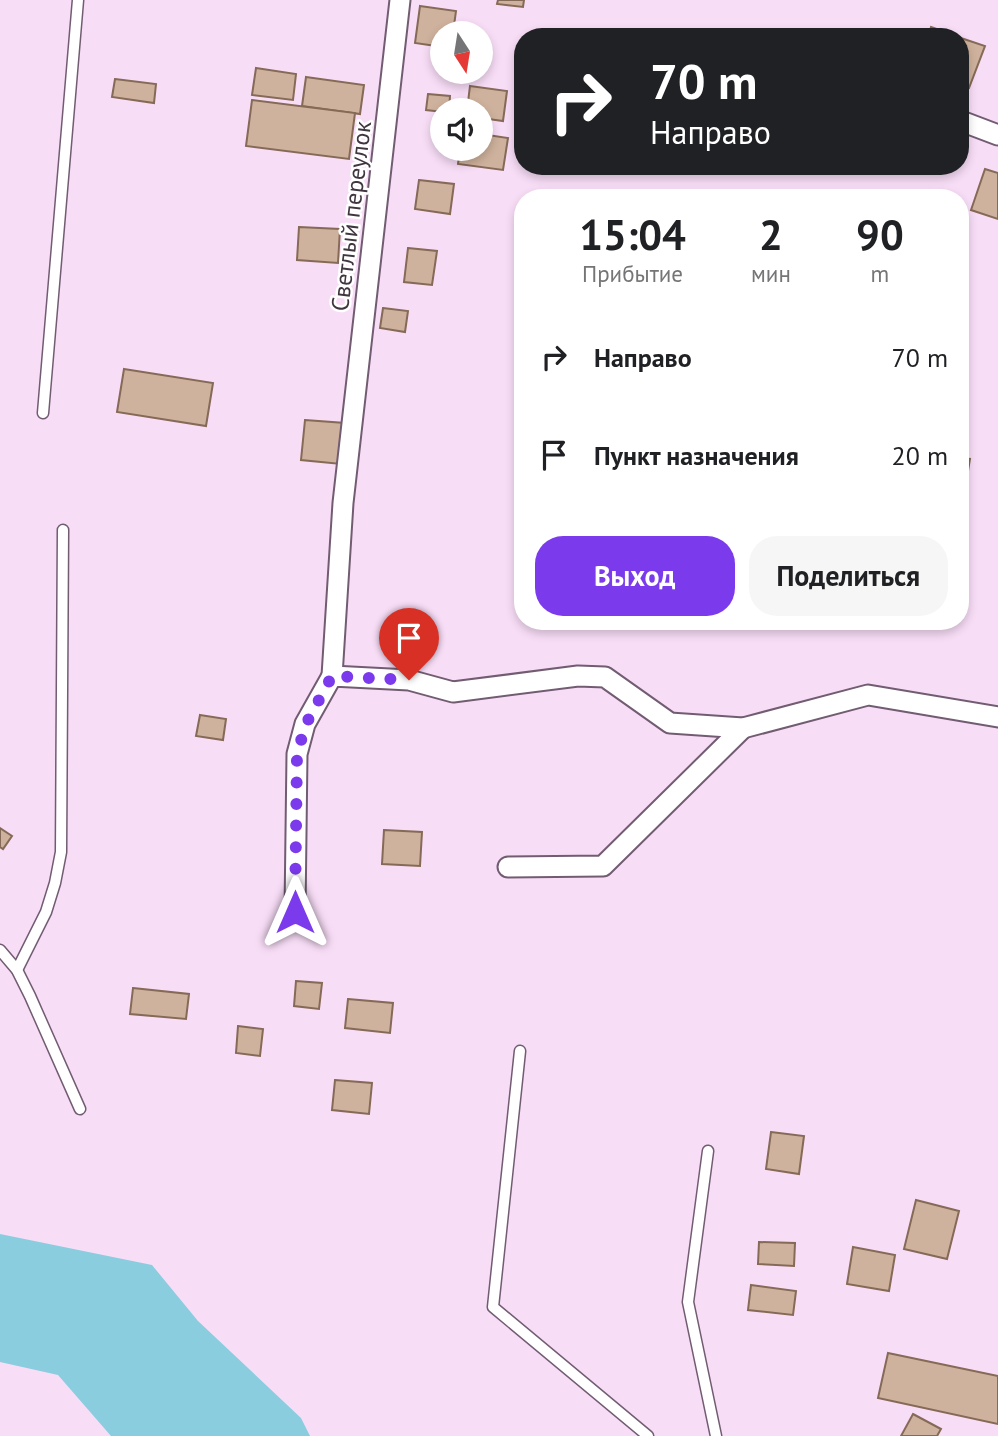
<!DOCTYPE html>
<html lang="ru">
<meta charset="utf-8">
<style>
:root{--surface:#fff;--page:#f6f6f6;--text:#202124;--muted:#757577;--accent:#7c3aed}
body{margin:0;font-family:"PT Sans",sans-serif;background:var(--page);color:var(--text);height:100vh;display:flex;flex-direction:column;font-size:26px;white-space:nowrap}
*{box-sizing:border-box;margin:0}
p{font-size:23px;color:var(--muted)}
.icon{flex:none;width:38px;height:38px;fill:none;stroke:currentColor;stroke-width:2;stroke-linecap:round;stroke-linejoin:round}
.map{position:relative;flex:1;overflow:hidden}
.drawer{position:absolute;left:514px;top:189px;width:455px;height:441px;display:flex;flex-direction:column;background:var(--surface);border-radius:28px;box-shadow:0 4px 10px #0003}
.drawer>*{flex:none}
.hud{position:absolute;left:514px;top:28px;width:455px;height:147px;border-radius:28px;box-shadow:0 4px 10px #0003;background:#202124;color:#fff;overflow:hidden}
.needle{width:46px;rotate:168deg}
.buttons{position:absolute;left:430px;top:21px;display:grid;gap:14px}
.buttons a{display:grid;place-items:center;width:63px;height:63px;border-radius:50%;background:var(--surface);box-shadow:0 4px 10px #0003;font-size:35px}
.pin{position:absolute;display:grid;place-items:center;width:60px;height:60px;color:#fff;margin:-72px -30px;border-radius:50% 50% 50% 0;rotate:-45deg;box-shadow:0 0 7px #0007}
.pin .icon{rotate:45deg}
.me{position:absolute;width:77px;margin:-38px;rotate:0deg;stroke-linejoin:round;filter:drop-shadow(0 0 5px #0008)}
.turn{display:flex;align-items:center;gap:24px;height:147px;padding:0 21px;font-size:32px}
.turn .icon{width:91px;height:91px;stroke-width:2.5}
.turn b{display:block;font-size:49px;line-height:60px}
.eta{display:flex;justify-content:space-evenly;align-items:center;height:119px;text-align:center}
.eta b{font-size:42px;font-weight:700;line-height:49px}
.primary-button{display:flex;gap:14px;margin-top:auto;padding:14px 21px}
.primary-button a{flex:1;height:80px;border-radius:28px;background:var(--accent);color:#fff;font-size:28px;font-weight:700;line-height:80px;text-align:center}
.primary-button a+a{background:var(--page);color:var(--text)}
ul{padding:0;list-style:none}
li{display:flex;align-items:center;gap:21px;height:98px;padding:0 21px}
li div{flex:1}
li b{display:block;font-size:26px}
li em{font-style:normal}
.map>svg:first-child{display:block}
</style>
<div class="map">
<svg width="998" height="1436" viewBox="0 0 998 1436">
<rect width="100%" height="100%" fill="#f8ddf7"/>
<polygon fill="#89cdde" points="0,1234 152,1265 198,1321 301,1418 310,1436 111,1436 58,1375 0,1362"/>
<g fill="#cfb29d" stroke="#856a57" stroke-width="2">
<polygon points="498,0 524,0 523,7 497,4"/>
<polygon points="420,6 456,11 453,33 443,33 443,47 415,43"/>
<polygon points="931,27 959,37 928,37"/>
<polygon points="961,38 985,46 969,88 961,85"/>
<polygon points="256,68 296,74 293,100 252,95"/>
<polygon points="306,77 364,85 360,114 302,106"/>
<polygon points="115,79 156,84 154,103 112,97"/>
<polygon points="470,86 507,91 503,121 481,118 481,110 467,110"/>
<polygon points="428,94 450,96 449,110 443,110 443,112 426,110"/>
<polygon points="252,100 355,113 349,159 246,146"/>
<polygon points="481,134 508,138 503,170 458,164 460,149 481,149"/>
<polygon points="985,169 998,173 998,219 971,210"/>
<polygon points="419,180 454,184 450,214 415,209"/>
<polygon points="299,227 340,229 338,263 297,260"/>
<polygon points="408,248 437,251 432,285 404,282"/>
<polygon points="383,308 408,311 405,332 380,328"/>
<polygon points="124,369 213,383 206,426 117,412"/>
<polygon points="305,420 345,423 341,464 301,460"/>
<polygon points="961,458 970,459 963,501 961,500"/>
<polygon points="200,715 226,719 223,740 196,736"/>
<polygon points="0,828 12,836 3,849 0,847"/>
<polygon points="384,830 422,832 420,866 382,864"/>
<polygon points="296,981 322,983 319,1009 294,1006"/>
<polygon points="133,988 189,994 186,1019 130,1014"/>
<polygon points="348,999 393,1003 390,1033 345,1028"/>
<polygon points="238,1026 263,1029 260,1056 236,1053"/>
<polygon points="335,1080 372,1083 369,1114 332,1110"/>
<polygon points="771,1132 804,1136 799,1174 766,1169"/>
<polygon points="916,1200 959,1211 947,1259 904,1249"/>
<polygon points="759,1242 795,1243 794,1266 758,1264"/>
<polygon points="853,1247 895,1255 889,1291 847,1284"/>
<polygon points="751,1285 796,1291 793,1315 748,1310"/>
<polygon points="888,1353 998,1376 998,1424 878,1398"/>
<polygon points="913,1414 941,1429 937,1436 901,1436"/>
</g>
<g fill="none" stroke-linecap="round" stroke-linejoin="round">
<defs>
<g id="lane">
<polyline points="43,413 78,0"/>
<polyline points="0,950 17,970 30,996 80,1109"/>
<polyline points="17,970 46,912 55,883 61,852 63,530"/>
<polyline points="520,1051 493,1307 648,1436"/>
<polyline points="708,1151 688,1302 716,1436"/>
</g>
<g id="street">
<polyline points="961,121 998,135"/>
<polyline points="332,676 343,503 400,0"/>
<polyline points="508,867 603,866 743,728"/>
<polyline points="295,912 297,754 305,724 332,676 409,680 453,692 578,676 605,677 670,723 743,728 868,695 998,717"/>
</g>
</defs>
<use href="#lane" stroke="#725c72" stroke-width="13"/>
<use href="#street" stroke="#725c72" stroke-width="23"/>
<use href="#lane" stroke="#fff" stroke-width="10"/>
<use href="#street" stroke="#fff" stroke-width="19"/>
</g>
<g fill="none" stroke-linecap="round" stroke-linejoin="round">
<polyline stroke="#7c3aed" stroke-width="12" stroke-dasharray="0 21.6" points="295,912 297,754 306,724 332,676 409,680"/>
</g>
<g text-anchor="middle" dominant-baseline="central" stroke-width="5" stroke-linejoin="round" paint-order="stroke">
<g font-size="24" fill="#403640" stroke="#fff">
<text transform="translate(351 216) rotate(-83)">Светлый переулок</text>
</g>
</g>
</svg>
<div class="buttons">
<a><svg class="needle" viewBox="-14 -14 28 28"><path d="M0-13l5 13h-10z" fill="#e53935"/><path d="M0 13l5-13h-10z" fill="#757577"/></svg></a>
<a><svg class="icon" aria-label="sound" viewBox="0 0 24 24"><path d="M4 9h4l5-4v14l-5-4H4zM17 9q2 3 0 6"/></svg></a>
</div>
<div class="pin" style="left:409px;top:680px;background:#d93025"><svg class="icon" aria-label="arrive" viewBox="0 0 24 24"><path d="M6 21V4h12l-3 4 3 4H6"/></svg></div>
<svg class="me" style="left:295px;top:912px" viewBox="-20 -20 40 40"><path d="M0-17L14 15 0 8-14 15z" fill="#7c3aed" stroke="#fff" stroke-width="4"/></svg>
<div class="hud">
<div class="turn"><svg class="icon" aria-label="right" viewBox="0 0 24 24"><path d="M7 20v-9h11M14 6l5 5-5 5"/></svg><div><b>70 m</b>Направо</div></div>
</div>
<section class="drawer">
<div class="eta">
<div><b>15:04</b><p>Прибытие</p></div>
<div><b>2</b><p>мин</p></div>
<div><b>90</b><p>m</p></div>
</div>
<ul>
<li><svg class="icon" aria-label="right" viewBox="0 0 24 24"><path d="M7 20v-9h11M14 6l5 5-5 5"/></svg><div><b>Направо</b></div><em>70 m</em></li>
<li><svg class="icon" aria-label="arrive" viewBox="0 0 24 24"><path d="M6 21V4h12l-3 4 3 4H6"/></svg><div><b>Пункт назначения</b></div><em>20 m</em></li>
</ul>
<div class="primary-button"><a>Выход</a><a>Поделиться</a></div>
</section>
</div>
